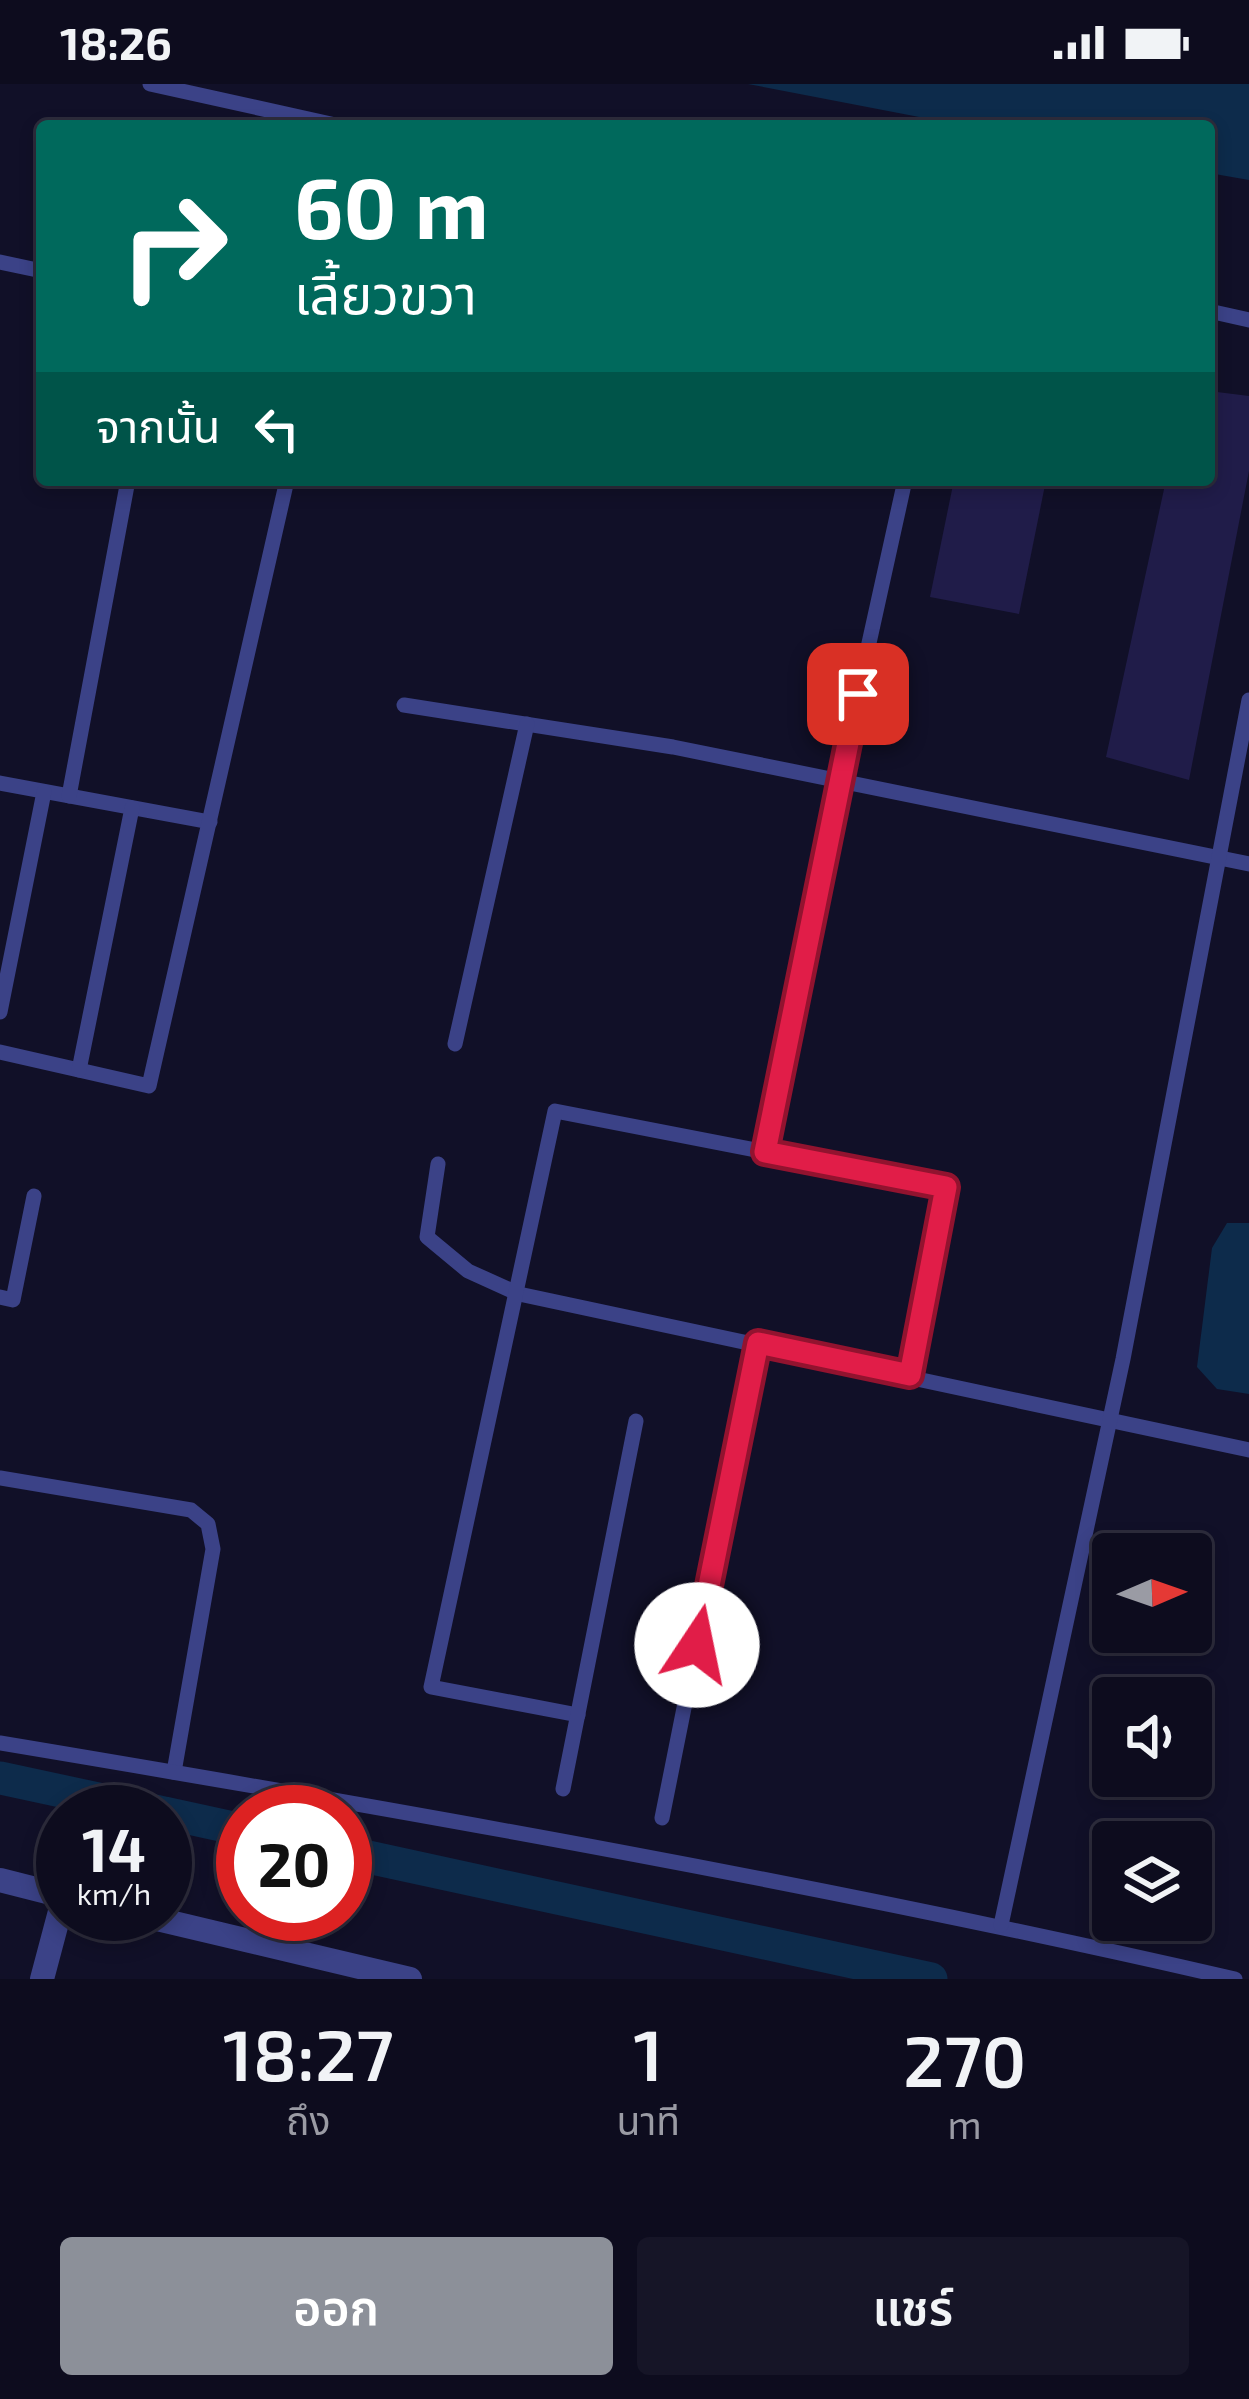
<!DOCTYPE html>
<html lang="th">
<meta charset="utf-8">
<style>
:root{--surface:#0d0c1e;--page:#161527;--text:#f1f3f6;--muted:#9a9ba4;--line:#2d2c3c;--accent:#8c9099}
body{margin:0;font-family:"Exo 2","Noto Sans Thai",sans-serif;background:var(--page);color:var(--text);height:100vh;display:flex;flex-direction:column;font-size:45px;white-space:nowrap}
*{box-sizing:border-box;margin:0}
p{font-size:39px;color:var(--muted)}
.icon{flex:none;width:66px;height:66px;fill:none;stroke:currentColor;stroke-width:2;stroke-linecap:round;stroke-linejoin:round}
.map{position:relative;height:1895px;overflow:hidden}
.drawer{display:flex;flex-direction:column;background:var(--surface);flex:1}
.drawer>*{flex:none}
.guide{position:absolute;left:36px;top:36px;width:1179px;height:366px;border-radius:12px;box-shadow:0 6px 18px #0003,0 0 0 3px var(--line);background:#00695c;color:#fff;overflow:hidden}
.needle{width:78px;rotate:88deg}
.controls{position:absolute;left:1092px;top:1449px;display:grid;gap:24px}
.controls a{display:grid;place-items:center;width:120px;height:120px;border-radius:12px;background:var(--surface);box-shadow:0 6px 18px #0003,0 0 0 3px var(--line);font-size:60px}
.speed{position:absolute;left:36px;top:1701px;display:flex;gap:24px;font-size:60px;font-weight:700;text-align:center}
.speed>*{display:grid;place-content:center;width:156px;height:156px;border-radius:50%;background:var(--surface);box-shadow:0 6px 18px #0003,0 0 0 3px var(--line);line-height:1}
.speed small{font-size:30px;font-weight:400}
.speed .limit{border:18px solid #d22;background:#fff;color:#111}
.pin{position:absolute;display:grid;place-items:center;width:102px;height:102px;color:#fff;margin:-51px;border-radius:24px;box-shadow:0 6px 18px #0006}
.me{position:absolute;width:132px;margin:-66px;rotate:11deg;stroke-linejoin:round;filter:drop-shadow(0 0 9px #0008)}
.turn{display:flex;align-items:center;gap:42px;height:252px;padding:0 60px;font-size:54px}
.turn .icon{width:156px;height:156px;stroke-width:2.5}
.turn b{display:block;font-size:84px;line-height:102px}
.then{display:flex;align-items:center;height:114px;padding:0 60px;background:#0003;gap:24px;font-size:45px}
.eta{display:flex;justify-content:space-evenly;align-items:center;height:204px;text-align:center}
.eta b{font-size:72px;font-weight:600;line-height:84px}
.cta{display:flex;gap:24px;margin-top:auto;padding:24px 60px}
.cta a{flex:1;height:138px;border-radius:12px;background:var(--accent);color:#fff;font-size:48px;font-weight:600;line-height:138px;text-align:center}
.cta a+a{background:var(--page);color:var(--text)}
.status{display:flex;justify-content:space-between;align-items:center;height:84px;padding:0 60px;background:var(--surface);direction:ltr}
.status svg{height:33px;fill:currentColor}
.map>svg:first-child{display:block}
</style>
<div class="status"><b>18:26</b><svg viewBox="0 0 49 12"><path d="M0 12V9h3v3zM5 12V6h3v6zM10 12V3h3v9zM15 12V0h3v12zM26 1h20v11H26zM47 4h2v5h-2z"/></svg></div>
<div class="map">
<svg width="1249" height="1895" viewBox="0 0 1249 1895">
<rect width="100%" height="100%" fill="#111028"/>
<g fill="#0d2b4b">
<polygon points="748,0 1249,0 1249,96 1209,89 1209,42 966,42"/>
<polygon points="1227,1139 1249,1139 1249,1310 1217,1305 1197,1283 1212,1164"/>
</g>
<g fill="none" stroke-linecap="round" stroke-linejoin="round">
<g stroke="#0d2b4b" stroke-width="33">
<polyline points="0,1694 159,1728"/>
<polyline points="165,1729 243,1746"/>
<polyline points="345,1768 931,1895"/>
</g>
</g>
<g fill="#201c49">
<polygon points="1209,307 1249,312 1249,387 1189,696 1106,673 1166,396 1209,396"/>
<polygon points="954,396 1046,396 1019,530 930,513"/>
</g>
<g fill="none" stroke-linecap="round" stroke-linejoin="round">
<g stroke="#3b4287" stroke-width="15">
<polyline points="150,0 340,42"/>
<polyline points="0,178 42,187"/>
<polyline points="1209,227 1249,236"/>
<polyline points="404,621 673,663 1249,780"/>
<polyline points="0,699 210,738"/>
<polyline points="69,712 128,396"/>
<polyline points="0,928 44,708"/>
<polyline points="455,960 527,640"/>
<polyline points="0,968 149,1002 287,396"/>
<polyline points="79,986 132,724"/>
<polyline points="765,1068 839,695 905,396"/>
<polyline points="438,1080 427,1153 468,1187 519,1210 1249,1366"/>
<polyline points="0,1213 13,1216 34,1112"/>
<polyline points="0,1394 191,1426 208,1440 213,1465 174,1688"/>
<polyline points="578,1631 431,1603 555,1027 946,1103 910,1291"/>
<path d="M0,1659C413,1728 826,1801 1235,1895"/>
<polyline points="563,1705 636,1337"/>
<polyline points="662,1734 757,1259"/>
<polyline points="1001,1841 1123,1275 1249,616"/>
</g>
<g stroke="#3b4287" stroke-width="24">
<polyline points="0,1796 63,1812"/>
<polyline points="136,1830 410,1895"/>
<polyline points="42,1895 63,1816"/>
</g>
</g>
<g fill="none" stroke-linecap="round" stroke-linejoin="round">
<defs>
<polyline id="route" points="697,1561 758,1259 910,1291 946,1103 765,1068 858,610"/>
</defs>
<use href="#route" stroke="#92132f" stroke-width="30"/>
<use href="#route" stroke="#e11d48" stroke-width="21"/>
</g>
</svg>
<div class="controls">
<a><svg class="needle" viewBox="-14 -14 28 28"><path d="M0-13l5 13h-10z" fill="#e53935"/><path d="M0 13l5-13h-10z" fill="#9a9ba4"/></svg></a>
<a><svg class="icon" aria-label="sound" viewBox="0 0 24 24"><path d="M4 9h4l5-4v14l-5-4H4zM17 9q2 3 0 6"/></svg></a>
<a><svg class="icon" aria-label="layers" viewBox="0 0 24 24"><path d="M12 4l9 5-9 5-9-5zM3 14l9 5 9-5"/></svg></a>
</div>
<div class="speed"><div>14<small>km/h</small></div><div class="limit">20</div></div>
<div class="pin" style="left:858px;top:610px;background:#d93025"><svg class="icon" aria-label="arrive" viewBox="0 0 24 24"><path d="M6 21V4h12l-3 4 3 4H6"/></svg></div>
<svg class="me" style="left:697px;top:1561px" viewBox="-20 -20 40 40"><circle r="19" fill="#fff"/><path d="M0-13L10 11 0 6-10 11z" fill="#e11d48"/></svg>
<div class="guide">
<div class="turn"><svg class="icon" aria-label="right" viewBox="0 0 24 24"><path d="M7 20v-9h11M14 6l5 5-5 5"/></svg><div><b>60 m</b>เลี้ยวขวา</div></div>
<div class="then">จากนั้น<svg class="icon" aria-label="left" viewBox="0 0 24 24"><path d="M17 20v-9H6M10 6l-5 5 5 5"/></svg></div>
</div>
</div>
<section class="drawer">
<div class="eta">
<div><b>18:27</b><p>ถึง</p></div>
<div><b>1</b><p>นาที</p></div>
<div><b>270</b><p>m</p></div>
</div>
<div class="cta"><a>ออก</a><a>แชร์</a></div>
</section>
